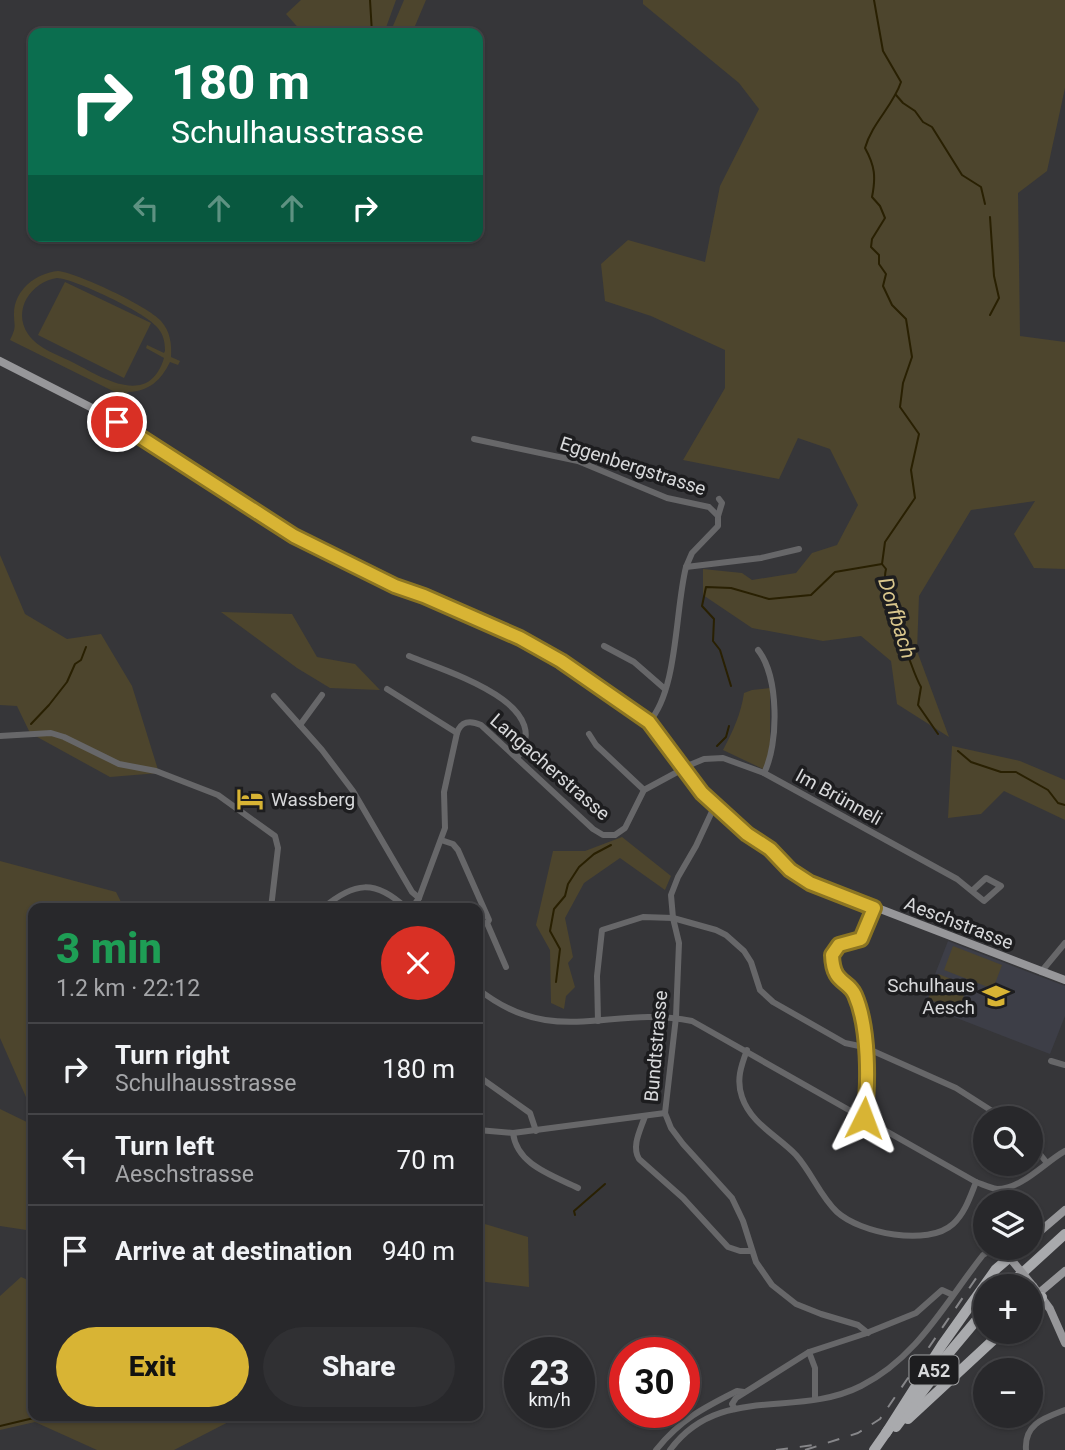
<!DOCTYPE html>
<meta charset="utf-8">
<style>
:root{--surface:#28282b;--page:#303033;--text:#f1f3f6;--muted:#a5a6a9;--line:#444447;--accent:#d8b434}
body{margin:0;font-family:Roboto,sans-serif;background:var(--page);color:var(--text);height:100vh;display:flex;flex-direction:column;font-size:26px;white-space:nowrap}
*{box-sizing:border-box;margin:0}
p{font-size:23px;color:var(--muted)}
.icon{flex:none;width:38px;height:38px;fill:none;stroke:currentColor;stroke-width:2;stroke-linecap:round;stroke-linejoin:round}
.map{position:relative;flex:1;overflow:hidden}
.sheet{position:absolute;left:28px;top:903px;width:455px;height:518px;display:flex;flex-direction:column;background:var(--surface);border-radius:14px;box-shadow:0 2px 5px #0004,0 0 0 2px var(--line)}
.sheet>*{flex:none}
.top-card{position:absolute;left:28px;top:28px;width:455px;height:214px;border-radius:14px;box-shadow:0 2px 5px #0004,0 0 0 2px var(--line);background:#0b6e4f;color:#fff;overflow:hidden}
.tools{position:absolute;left:973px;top:1106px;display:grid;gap:14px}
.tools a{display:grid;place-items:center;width:70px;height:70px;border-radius:50%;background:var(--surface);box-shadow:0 2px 5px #0004,0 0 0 2px var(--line);font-size:35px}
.speed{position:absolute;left:504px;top:1337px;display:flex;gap:14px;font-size:35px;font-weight:700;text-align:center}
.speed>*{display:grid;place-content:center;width:91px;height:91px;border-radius:50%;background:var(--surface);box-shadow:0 2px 5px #0004,0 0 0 2px var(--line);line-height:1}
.speed small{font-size:18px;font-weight:400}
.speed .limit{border:10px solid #d22;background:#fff;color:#111}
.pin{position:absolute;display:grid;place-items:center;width:60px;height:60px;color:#fff;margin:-30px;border:4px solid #fff;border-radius:50%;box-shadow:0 2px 7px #0007}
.me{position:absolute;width:77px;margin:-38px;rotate:3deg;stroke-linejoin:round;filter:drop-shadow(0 0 5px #0008)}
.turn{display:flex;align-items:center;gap:24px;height:147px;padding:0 28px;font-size:32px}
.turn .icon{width:91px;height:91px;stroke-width:2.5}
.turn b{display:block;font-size:49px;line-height:60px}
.lanes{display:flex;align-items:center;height:66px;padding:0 28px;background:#0003;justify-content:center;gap:35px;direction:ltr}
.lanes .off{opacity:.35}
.round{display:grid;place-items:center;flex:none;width:74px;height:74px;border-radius:37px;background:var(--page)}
.headline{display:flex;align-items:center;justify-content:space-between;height:119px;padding:0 28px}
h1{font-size:42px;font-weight:800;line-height:52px;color:#1e9e55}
.button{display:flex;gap:14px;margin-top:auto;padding:14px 28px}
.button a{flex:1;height:80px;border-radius:42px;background:var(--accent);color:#111;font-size:28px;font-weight:800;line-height:80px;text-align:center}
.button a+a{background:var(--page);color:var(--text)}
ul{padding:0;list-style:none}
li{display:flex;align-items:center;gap:21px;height:91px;padding:0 28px;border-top:2px solid var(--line)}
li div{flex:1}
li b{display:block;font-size:26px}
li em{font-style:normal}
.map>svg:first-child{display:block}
</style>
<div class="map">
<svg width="1065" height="1450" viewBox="0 0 1065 1450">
<rect width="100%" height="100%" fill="#363639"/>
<polygon fill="#3d3e47" points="948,941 1065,986 1065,1016 1050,1054 923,1005"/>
<g fill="#4d452d" fill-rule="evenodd">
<polygon points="301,0 396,0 384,33 303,33 286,14"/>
<polygon points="404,0 426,0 412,33 390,33"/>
<polygon points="643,0 1065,0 1065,88 1047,171 1018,193 1020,336 1065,342 1065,569 1034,568 1014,534 1035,501 971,510 919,596 917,651 949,737 897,704 891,661 861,636 823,641 752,628 703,595 703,569 742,573 752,580 796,573 812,553 837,545 858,505 830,449 798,438 779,479 683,460 725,388 725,350 651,316 605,301 601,264 628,240 705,262 720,186 759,109 739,83 643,4"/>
<path d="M58,271C77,273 148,306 161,321C170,331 172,344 171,357L180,361L178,365L170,362C161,380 150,391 128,392L125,397L10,340C17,326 14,327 14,314C14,290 36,273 58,271ZM57,278C75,279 144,312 156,326C163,333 165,341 165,351L164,353L147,345L146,348L164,358C149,408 103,378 74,363C59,355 38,349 28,334C12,310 31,282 57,278Z"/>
<polygon points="65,282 151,323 124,378 38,335"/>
<polygon points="0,555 25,614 67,639 101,634 132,686 159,773 110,777 30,733 17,706 0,705"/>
<polygon points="221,612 292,614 317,657 355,664 380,690 330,688 297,668"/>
<path d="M770,688V758L763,769L723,750C733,731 741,714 744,693L752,690Z"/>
<polygon points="952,746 1020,761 1065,780 1065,820 1004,791 981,814 948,818"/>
<polygon points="622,837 671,876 665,890 620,858 584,883 565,918 573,957 568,963 575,987 566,996 564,1009 551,1003 550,950 536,925 553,851 585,851"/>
<polygon points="0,861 116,892 124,908 33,908 33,1113 0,1038"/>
<polygon points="953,946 1002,965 993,989 944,970"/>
<polygon points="938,974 968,985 958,1011 928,999"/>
<polygon points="0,1109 33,1125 33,1231 0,1226"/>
<polygon points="478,1222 528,1237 529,1287 478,1281"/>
<polygon points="21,1277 33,1282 33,1416 240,1416 174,1450 97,1450 35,1422 0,1430 0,1296"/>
</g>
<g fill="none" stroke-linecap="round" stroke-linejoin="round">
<g stroke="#292002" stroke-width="2">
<polyline points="370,0 372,33"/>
<path d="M874,0L883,51L901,82C893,106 872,123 865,148C875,166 876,177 872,197L880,206L885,218L872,239L871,247L879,255V264L886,274L883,286L892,305L906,319L912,357L903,383L900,407L919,434L911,470L915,498L885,542L882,564L886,569C880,594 901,602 903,623C903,628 901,635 900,640C910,655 912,671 921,687L918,705L938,734"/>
<polyline points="896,95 903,103 915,111 923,122 932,127 962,175 981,187 985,204"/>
<polyline points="990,217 994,276 999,298 990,315"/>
<polyline points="731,686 720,650 713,641 714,619 702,606 706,587 731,588 769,599 811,595 835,572 882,564"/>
<polyline points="31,724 49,705 67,682 75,664 81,660 86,647"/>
<polyline points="717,746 726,737 729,726"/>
<polyline points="958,751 971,762 1001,772 1016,772 1048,790 1058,803 1065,805"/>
<polyline points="556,982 560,949 550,931 554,909 565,896 568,884 579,867 594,854 611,845"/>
<polyline points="575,1215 574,1211 605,1184"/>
<polyline points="0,1426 38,1417"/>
</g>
<g stroke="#676769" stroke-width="6">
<path d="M474,439L578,461L667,498L709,507L718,516V526L692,553L686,567C675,610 678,690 649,722"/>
<polyline points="718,516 722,503 719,499"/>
<polyline points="686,567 761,558 799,549"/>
<polyline points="604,646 634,662 665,689"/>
<path d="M758,650C779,676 779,744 764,773"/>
<path d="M409,656C444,671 558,703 517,758"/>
<polyline points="387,689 457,733"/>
<polyline points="274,696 322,750 353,791 412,892 419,898"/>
<polyline points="300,725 322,695"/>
<polyline points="589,734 596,745 644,790"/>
<polyline points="0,736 51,733 64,737 119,764 156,771 218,795 275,836 278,848 271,908"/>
<polyline points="715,805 696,846 678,877 671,895 673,918 679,943 676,1017 665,1113 671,1128 683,1144 732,1198 743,1221 756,1262 772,1285 796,1304 821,1314 858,1325 868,1333"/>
<polyline points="441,840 453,844 458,850 489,920 487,923 506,967"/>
<path d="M323,908C354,882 375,879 406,908"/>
<path d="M412,908L419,898L445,828L444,792L457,733C461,721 470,720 481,725L593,829L603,835H615L625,828L644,790L692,764L704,759L723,758L764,773L957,879L984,901L1001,886L986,878L973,890"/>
<polyline points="1041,972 1065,943"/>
<path d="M478,989C555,1050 610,1004 692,1021L976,1182C982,1184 990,1188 997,1189C1022,1189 1045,1162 1065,1151"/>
<polyline points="598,1021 597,976 602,930 643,917 673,918 716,930 726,935 744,951 751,962 760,990 773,1002 845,1043 864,1047 956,1088 1003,1118"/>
<path d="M747,1050C741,1066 736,1080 742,1097C751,1124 778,1136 796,1155C812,1173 820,1196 837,1212C860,1233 928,1247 953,1224C965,1213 970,1197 976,1182"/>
<polyline points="1051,1061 1065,1065"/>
<polyline points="478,1076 530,1113 536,1131"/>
<path d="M645,1116C641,1129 631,1146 639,1159L683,1198L728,1247L740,1251H751"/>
<path d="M864,1118C869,1084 869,1027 855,995C848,979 833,986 832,955L839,945L861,939L874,908"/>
<polyline points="478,1130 513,1133 665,1113"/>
<path d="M513,1133C517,1165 552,1175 578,1188"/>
<polyline points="1031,1143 1047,1163"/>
<polyline points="809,1352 815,1368 815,1399"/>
<polyline points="735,1409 732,1404 736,1398 809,1352 864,1334 916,1313 942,1290 953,1295"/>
<path d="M656,1450C680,1420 703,1408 737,1391L744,1392"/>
<path d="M670,1450C719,1383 796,1419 861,1386C918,1357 945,1303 983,1255L993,1249L998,1250L1009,1258"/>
<path d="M1026,1450C1024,1424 1044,1418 1065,1410"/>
</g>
<g stroke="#97979a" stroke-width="8">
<polyline points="0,361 102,413 294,536 395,586 410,590 520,638 552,655 642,716 658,732 709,799 747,834 770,849 790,870 810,882 1065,980"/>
<polyline points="1031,1239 1065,1210"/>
<polyline points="1012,1261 1009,1258 1022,1248"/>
<polyline points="1033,1286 1050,1309 1065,1343"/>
<polyline points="1039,1293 1065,1271"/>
</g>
<g stroke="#a9aaad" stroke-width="10">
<polyline points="1008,1286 1065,1234"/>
<polyline points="1031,1307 1042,1297"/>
<polyline points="923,1384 985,1310"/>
<polyline points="908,1419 1002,1332"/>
<polyline points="896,1427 929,1383"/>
<polyline points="886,1433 942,1345 996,1269 1009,1258"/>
<polyline points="874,1450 888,1430"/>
</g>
<g stroke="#868689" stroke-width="2" stroke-dasharray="12 12" stroke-linecap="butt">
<polyline points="776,1450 814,1445"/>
<polyline points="805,1450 858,1433 880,1419 981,1271"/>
</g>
<polyline stroke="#97979a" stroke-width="8" points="1014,1263 1033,1286"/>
</g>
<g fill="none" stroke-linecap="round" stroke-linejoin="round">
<defs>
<path id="route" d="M117,422L294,536L395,586L424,596L520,638L561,661L649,722L702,793L747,834L770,849L790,870L810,883L874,908L861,939L839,945L832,955C833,985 848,979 855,995C869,1027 869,1084 864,1118"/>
</defs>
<use href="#route" stroke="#8c7522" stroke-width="18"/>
<use href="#route" stroke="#d8b434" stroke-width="12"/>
</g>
<defs>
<symbol id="hotel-bare" viewBox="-9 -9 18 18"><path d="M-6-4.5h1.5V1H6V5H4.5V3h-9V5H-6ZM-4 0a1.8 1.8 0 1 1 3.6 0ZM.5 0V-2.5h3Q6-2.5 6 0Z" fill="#d8b434" stroke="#1d1d1f" stroke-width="2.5" paint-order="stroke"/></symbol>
<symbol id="school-bare" viewBox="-9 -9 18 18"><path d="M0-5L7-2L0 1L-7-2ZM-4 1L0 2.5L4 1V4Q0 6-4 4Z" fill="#d8b434" stroke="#1d1d1f" stroke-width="2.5" paint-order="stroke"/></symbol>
</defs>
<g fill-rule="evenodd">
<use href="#hotel-bare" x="231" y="780" width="38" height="38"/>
<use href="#school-bare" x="977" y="977" width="38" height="38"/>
</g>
<g text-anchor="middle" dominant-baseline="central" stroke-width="7" stroke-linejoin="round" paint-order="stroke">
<rect fill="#1d1d1f" stroke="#a0a1a3" stroke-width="2" x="909.5" y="1355.5" width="49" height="29" rx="5"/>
<g font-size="18" font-weight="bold" fill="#d8d9db">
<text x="934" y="1370">A52</text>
</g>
<g font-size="19" fill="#d8d9db" stroke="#1d1d1f">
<text transform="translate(633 466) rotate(18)">Eggenbergstrasse</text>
<text transform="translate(550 767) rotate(41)">Langacherstrasse</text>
<text transform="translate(839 797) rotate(29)">Im Brünneli</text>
<text transform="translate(959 923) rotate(21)">Aeschstrasse</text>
<text transform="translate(656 1046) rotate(-85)">Bundtstrasse</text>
</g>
<g font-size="19" fill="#d8d9db" stroke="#1d1d1f" text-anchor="start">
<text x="271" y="799">Wassberg</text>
<text x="975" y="985" text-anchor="end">Schulhaus<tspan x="975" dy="22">Aesch</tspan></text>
</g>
<g font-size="21" font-style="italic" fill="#dac78d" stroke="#1d1d1f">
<text transform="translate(897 618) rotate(73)">Dorfbach</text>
</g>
</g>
</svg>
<div class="tools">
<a><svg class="icon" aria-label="search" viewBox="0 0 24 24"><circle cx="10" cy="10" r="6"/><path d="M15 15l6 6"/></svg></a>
<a><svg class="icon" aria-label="layers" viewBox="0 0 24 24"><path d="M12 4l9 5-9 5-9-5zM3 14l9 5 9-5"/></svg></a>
<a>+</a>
<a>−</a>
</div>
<div class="speed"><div>23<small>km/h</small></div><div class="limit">30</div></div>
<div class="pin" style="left:117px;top:422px;background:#d93025"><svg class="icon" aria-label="arrive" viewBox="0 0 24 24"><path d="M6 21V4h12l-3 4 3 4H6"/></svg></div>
<svg class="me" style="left:864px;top:1118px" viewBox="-20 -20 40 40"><path d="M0-17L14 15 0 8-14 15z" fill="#d8b434" stroke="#fff" stroke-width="4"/></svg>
<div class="top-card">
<div class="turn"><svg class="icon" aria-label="right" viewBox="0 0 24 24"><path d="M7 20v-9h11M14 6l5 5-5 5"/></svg><div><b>180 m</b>Schulhausstrasse</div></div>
<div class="lanes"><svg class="icon off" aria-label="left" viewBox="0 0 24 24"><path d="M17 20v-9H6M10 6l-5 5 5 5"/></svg><svg class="icon off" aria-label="ahead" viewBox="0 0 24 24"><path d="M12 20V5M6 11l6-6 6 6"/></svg><svg class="icon off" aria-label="ahead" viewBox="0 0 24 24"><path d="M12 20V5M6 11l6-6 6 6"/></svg><svg class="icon" aria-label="right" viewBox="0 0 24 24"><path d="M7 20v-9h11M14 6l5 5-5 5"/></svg></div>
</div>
<section class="sheet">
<div class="headline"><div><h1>3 min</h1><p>1.2 km · 22:12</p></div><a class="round" style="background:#d93025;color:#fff"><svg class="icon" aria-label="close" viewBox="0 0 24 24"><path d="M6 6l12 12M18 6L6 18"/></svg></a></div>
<ul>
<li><svg class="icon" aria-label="right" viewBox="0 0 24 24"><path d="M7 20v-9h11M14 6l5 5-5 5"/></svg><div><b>Turn right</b><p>Schulhausstrasse</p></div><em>180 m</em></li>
<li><svg class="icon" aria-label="left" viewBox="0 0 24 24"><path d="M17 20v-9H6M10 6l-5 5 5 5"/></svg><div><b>Turn left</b><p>Aeschstrasse</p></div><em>70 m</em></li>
<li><svg class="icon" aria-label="arrive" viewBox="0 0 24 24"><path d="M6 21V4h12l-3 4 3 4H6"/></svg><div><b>Arrive at destination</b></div><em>940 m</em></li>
</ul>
<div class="button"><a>Exit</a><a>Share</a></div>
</section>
</div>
